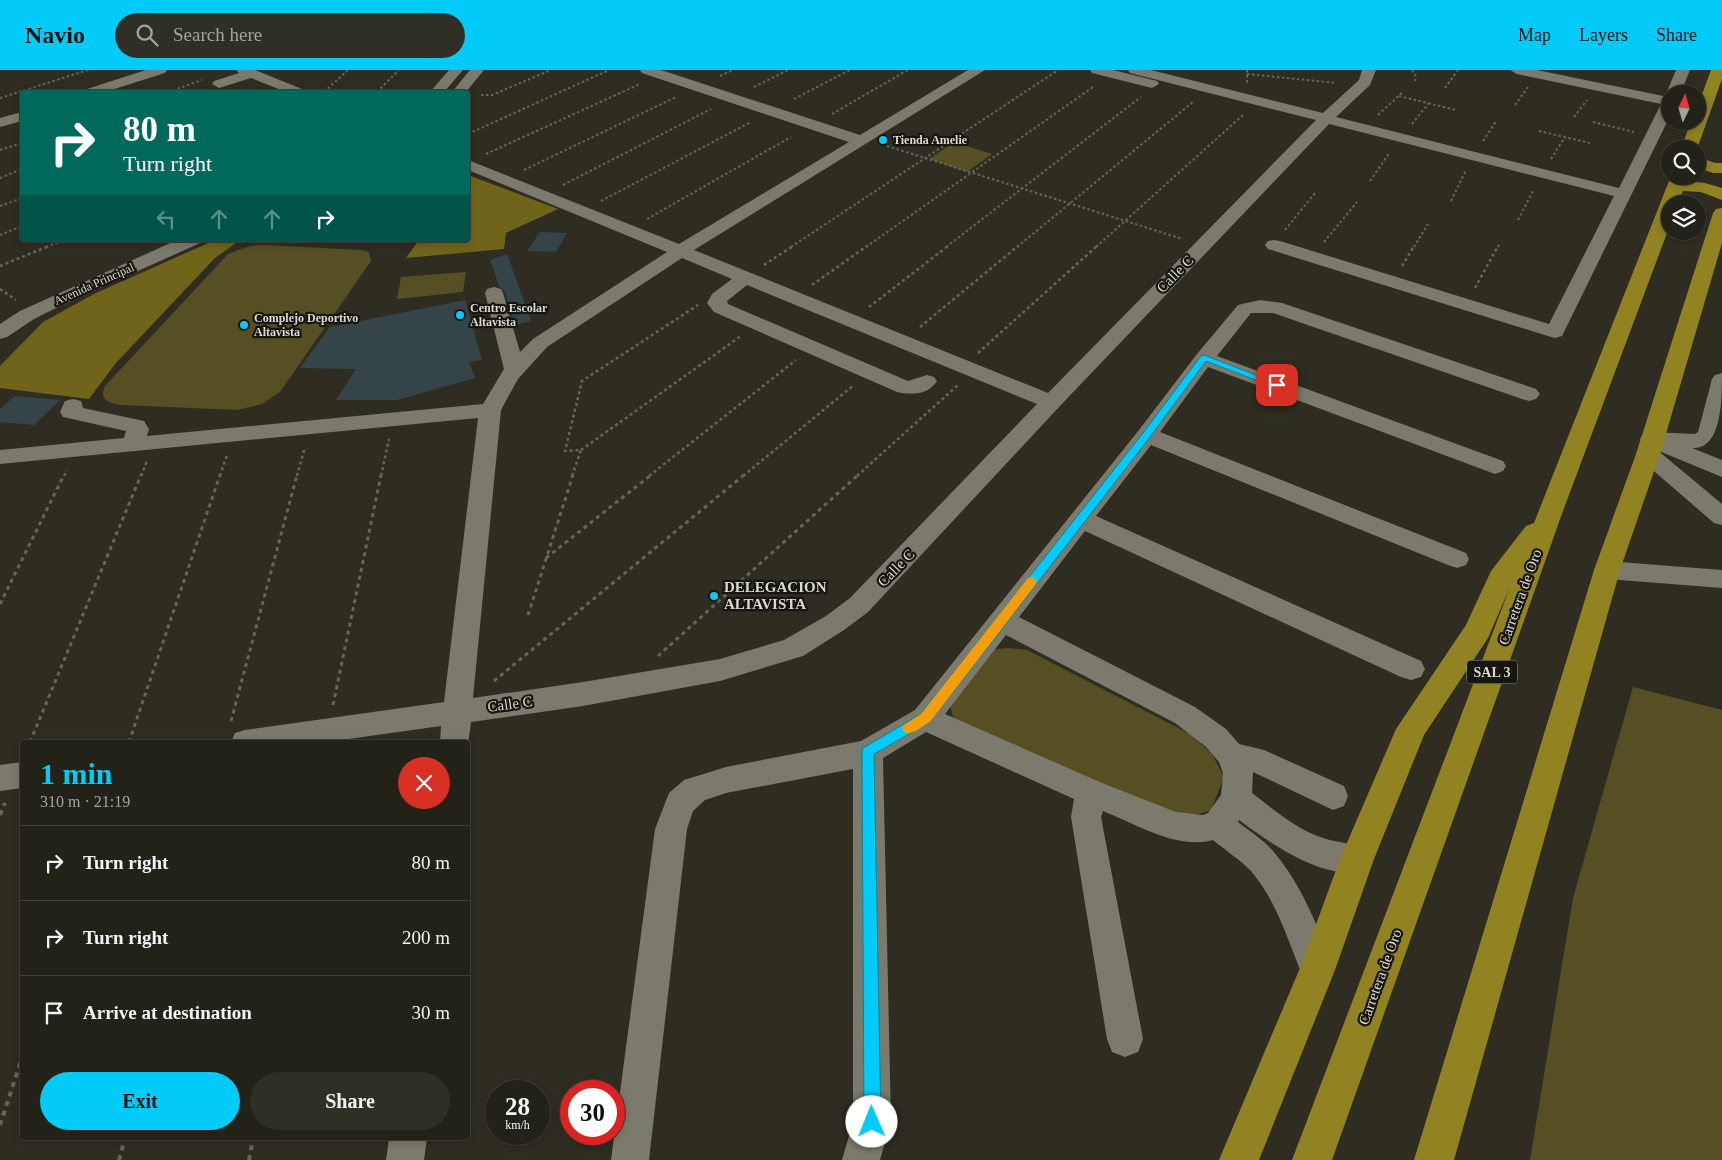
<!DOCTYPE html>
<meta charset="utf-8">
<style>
:root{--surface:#232219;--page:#2f2f26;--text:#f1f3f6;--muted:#a3a4a2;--line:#403f38;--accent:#03cbf9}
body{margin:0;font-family:"Times New Roman",serif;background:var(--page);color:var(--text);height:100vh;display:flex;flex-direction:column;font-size:19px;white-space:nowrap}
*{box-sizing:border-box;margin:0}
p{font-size:16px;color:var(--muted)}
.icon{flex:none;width:28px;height:28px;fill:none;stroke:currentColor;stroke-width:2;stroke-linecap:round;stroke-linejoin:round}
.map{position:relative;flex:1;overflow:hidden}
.details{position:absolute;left:20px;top:670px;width:450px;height:400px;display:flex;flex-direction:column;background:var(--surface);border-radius:5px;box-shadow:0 2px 8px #0003,0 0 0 1px var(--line)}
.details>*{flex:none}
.top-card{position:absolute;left:20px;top:20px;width:450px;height:152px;border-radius:5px;box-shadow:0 2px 8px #0003,0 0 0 1px var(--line);background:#00695c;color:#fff;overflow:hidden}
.needle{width:32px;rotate:5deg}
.controls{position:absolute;left:1661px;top:15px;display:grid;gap:10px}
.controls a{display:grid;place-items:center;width:45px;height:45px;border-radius:50%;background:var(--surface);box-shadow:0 2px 8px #0003,0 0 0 1px var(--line);font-size:25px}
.speed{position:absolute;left:485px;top:1010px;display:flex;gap:10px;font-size:25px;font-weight:700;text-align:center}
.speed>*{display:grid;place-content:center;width:65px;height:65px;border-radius:50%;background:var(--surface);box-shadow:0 2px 8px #0003,0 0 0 1px var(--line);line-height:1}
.speed small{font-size:12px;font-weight:400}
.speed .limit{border:8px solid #d22;background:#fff;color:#111}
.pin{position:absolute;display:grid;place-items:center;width:42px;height:42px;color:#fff;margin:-21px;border-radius:10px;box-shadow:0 2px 8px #0006}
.me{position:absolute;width:55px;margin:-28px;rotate:359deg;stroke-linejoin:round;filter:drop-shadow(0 0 4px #0008)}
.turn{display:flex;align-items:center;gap:18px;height:105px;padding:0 20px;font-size:22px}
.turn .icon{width:65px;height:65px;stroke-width:2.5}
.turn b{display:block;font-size:35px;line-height:42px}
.lanes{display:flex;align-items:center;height:48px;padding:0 20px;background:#0003;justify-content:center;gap:25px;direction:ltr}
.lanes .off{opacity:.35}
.round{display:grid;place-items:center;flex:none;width:52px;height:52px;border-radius:26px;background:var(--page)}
.overview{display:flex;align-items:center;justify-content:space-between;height:85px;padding:0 20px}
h1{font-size:30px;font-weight:700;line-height:38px;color:var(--accent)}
.action{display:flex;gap:10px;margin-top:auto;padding:10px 20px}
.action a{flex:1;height:58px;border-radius:30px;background:var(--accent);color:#111;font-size:20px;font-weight:700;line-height:58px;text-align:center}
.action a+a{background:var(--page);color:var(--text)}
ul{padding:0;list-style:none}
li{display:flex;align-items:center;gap:15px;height:75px;padding:0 20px;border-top:1px solid var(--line)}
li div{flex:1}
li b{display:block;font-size:19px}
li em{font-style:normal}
header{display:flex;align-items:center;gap:30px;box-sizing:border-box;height:70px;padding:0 25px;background:var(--accent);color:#111}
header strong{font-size:24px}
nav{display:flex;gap:28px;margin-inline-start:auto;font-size:18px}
.search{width:350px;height:45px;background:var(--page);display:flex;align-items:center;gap:12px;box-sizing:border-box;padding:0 18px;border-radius:28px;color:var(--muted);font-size:19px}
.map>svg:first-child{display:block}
</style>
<header>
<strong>Navio</strong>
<div class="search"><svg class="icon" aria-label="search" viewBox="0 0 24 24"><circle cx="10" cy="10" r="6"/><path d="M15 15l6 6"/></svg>Search here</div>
<nav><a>Map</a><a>Layers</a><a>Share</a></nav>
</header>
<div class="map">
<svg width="1722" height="1090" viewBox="0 0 1722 1090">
<rect width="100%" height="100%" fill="#2f2d21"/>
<g fill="#554f23">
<polygon points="954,72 992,84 967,102 929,89"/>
<path d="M263,175L361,180L369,182L371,191L280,322L262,334L237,340L122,335C111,333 98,331 105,316L228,184L250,176Z"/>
<polygon points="466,202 463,222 397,229 401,207"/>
<polygon points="1008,578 1027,580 1190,664 1212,684 1224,707 1211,740 1193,746 1170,745 955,654 950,635 990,580"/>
<polygon points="1633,617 1722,640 1722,1090 1530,1090 1573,828"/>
</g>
<g fill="#6f641a">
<polygon points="468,105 558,139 506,163 504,179 406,188 419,170 468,170"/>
<polygon points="215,170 245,170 236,173 215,188 115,294 89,329 0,318 0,296 43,252 94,224"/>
</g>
<g fill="#354449">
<polygon points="540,162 567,163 556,182 527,181"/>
<polygon points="507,184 531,251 514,255 505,222 499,216 490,190"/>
<polygon points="465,230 482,290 469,292 475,308 397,330 336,330 356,299 300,298 330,257"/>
<polygon points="15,326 60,330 34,355 0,352 0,339"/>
</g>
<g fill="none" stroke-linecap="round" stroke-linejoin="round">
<g stroke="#66655a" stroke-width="2" stroke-dasharray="2.5 2.5" stroke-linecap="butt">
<polyline points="1247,0 1247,13"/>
<polyline points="1412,0 1416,7 1415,11"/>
<polyline points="1247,4 1336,13"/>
<polyline points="720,6 733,0"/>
<polyline points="754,17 788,0"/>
<polyline points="1445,18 1458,0"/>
<polyline points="168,22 202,10"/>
<polyline points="324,22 348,0"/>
<polyline points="377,22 399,0"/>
<polyline points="481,25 492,25 551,0"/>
<polyline points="1399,26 1456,40"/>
<polyline points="0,28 88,0"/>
<polyline points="794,29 850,0"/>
<polyline points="1515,35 1528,17"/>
<polyline points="832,44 908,0"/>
<polyline points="1378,45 1404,21"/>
<polyline points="1574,47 1587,30"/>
<polyline points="1593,52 1634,62"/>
<polyline points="1412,54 1429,33"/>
<polyline points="1539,61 1590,73"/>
<polyline points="468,64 609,0"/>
<polyline points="1483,71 1497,50"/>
<polyline points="887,76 1183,169"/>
<polyline points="0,80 22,73"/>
<polyline points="486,84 640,14"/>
<polyline points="1551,89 1565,67"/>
<polyline points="524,100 676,27"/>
<polyline points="0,108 22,99"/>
<polyline points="1370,111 1390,82"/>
<polyline points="563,115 711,39"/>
<polyline points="601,131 751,52"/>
<polyline points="1451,131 1466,100"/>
<polyline points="0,136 22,128"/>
<polyline points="647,149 791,67"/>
<polyline points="1518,150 1534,119"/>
<polyline points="1285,160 1315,123"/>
<polyline points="0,165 22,156"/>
<polyline points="1324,172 1357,132"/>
<polyline points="46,177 64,170"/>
<polyline points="791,177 1058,0"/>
<polyline points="866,177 1093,17"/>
<polyline points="946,177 1141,27"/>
<polyline points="1017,177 1193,32"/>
<polyline points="1096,177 1243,45"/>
<polyline points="1414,177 1428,154"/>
<polyline points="1498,177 1500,173"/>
</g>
<g stroke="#66655a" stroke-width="2.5" stroke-dasharray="3 3" stroke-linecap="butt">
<polyline points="764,195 793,176"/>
<polyline points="0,196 49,176"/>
<polyline points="1402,196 1414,176"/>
<polyline points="812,215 867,176"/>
<polyline points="1475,218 1498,176"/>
<polyline points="0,219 16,230"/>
<polyline points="869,237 948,176"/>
<polyline points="920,257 1018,176"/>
<polyline points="978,283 1097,176"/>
<polyline points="581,380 741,266"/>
<polyline points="64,406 67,400"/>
<polyline points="141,406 147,391"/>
<polyline points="220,406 227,385"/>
<polyline points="297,406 305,377"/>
<polyline points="381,406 389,369"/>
<polyline points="572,406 581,380 565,381 582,311 698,235"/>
<polyline points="649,406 796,290"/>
<polyline points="743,406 854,315"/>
<polyline points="857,406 958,315"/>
</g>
<g stroke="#66655a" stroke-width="3" stroke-dasharray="4 4" stroke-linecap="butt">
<polyline points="546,488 651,405"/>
<polyline points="0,534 64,405"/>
<polyline points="528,545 573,405"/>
<polyline points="658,586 858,405"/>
<polyline points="494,611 744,405"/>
<polyline points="333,635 381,405"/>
<polyline points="231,651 297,405"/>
<polyline points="30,672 141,405"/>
<polyline points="129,672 220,405"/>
</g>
<g stroke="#66655a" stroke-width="4" stroke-dasharray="5 5" stroke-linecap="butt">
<polyline points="0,745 5,733"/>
<polyline points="0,1055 22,988"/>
<polyline points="119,1090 125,1068"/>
<polyline points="249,1090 253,1068"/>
</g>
<g fill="#7c7a6c" fill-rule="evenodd">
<polygon points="146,0 167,0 165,3 105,22 85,22 87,19"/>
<polygon points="236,0 255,0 302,19 304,22 286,22 251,8 219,18 212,14 214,11 239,3"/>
<polygon points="449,0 463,0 444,22 430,22"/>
<polygon points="470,0 484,0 466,22 452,22"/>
<path d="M640,0H661L860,65L968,0H985L694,180L1048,323L1316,50L1130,3L1128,0H1151L1323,43L1359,10L1362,0H1376L1370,15L1336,47L1619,118L1661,34L1517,4L1510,0H1537L1668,27L1666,24L1676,0H1690L1680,24H1670V46L1562,266L1555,268L1548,266L1268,179L1265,175L1268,171L1274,170L1280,171L1549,254L1614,126L1329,54L1059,337L868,542L844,560L803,586L720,611L583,636L471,652L468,674V672H440L441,656L327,672H231L235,663L245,660L444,632L478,348L0,394V380L124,368L126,361L63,347L60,342L65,331L73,329L81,331L83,338L144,351L149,359L147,366L483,334L504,299L485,223L487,219L494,217L501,219L503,223L520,282L533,269L667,182L468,100V90L679,174L849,72L642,3ZM682,188L732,209L712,224L707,233L714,242L897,322C912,325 928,325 937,311L934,307L927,305L908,311L728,234L727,231L747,215L1037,334L850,528L826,546L784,570L720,589L583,612L473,628L501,340L518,309L547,277Z"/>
<polygon points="1090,0 1113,0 1157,11 1159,14 1152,18 1092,3"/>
<polygon points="22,42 22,51 0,57 0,48"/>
<polygon points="177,170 201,170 198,174 60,236 34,249 7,267 0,269 0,254 20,241"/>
<path d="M1260,230L1282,233L1536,319L1540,324L1536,329L1529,331L1522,329L1273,243H1251L1217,286L1503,391L1506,396L1503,401L1495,404L1487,401L1208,297L1160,362L1466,483L1469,489L1466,495L1457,498L1448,495L1151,375L1096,446L1421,591L1425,599L1421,607L1411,610L1401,607L1085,461L1019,547L1195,637L1226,659L1239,674L1264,680L1344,716L1348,726L1344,736L1333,740L1253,702L1252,723C1273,739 1297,760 1323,768C1338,773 1354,773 1368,779L1373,789L1368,799C1328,815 1270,773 1239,750L1238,752C1249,761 1264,770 1273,781C1303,816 1318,858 1334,900L1329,912L1317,917L1305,912C1289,874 1278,832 1250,800C1239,789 1225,780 1213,770C1177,780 1136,754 1103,741L1101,747L1143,969L1138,982L1125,987L1112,982L1107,969L1071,747L1074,729L926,662L883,688L891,1052L880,1090H842L853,1052V699L726,723L705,730L693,741L687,759L649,1090H611L655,759L669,723L684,710L726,697L861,671L915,640L1139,360L1197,284L1238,235ZM1006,565L1175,653L1206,677L1219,692L1223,703L1221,725L1208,743L1203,745L1176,742L1102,713L945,644Z"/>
<path d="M1722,303C1722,330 1722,380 1692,378L1722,390V407L1659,381L1656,376L1643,374L1640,369L1643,364L1651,362L1695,364L1698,362L1712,309L1715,305Z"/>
<polygon points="1648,377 1656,379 1722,434 1722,455 1714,453 1640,389 1637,384 1640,379"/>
<polygon points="1607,491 1722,500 1722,518 1607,509 1598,507 1594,500 1598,493"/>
<polygon points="22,692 22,718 0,721 0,695"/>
<polygon points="389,1068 427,1068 424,1090 386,1090"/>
</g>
<g fill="#918321" fill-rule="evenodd">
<polygon points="1711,0 1722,0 1722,9 1697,79 1681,79 1691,51 1698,51 1698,35"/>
<polygon points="1698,87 1715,93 1722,93 1722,103 1713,103 1698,98"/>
<polygon points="1671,106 1688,106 1687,111 1705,113 1722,118 1722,130 1701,122 1683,121 1678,134 1670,134 1670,155 1563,441 1332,1090 1292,1090 1510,517 1488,568 1424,665 1374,789 1335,900 1259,1090 1219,1090 1300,898 1340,789 1396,659 1466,555 1491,501 1526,456 1534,453"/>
<polygon points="1722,138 1722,173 1660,384 1620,500 1454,1090 1414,1090 1594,500 1636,384 1713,143 1716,139"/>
</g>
</g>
<polygon fill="#03cbf9" stroke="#0284a2" points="1204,285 1281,315 1280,317 1274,317 1206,291 1150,367 930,652 874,684 881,1052 878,1058 872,1060 867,1058 864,1052 862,682 863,678 921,644 1143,363 1201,286"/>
<path fill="#f59e0b" d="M1032,507L1037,511L1036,514L930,652C922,656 913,666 904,662L902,659L904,655L921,644L1028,508Z"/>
<g fill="#03cbf9" stroke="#161510" stroke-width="2">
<circle cx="883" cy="70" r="5"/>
<circle cx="460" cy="245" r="5"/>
<circle cx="244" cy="255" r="5"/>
<circle cx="714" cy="526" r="5"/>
</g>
<g text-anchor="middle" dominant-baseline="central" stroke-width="4.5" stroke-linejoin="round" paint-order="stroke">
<g font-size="12" font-weight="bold" fill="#dad9d2" stroke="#161510" text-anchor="start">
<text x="893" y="70">Tienda Amelie</text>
<text x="470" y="238">Centro Escolar<tspan x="470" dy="14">Altavista</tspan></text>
<text x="254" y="248">Complejo Deportivo<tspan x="254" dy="14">Altavista</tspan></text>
</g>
<g font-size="12" fill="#dad9d2" stroke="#161510">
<text transform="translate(94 214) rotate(-24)">Avenida Principal</text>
</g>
<rect fill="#161510" stroke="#9f9e98" stroke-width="1" x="1467" y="590.5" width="50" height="23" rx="4"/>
<g font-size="14" font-weight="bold" fill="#dad9d2">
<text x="1492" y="602">SAL 3</text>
</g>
<g font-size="15" fill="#dad9d2" stroke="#161510">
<text transform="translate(1175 204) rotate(-46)">Calle C</text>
<text transform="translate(896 498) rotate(-46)">Calle C</text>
<text transform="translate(1520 527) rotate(-70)">Carretera de Oro</text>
<text transform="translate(510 634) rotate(-8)">Calle C</text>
<text transform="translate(1380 907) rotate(-70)">Carretera de Oro</text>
</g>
<g font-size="15" font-weight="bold" fill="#dad9d2" stroke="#161510" text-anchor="start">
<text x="724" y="517">DELEGACION<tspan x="724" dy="17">ALTAVISTA</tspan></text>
</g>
</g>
</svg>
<div class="controls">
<a><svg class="needle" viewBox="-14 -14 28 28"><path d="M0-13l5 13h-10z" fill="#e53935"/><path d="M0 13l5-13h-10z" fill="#a3a4a2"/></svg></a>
<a><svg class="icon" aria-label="search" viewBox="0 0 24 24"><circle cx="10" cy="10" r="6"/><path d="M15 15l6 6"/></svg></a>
<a><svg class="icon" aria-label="layers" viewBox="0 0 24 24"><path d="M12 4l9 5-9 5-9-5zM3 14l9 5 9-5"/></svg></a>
</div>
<div class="speed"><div>28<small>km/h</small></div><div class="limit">30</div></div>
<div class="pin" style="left:1277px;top:315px;background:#d93025"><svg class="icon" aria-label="arrive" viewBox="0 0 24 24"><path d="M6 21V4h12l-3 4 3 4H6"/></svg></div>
<svg class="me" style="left:872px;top:1052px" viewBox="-20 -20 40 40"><circle r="19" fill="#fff"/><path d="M0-13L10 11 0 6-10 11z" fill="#03cbf9"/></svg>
<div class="top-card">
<div class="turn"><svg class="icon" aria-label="right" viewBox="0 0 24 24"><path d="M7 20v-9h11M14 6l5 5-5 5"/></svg><div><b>80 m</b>Turn right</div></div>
<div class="lanes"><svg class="icon off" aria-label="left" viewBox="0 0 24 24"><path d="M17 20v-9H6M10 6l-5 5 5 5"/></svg><svg class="icon off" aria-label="ahead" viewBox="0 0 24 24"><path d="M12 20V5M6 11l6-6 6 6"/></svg><svg class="icon off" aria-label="ahead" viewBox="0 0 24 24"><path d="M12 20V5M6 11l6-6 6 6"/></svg><svg class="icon" aria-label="right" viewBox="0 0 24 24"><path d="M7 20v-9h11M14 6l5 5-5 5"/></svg></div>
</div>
<section class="details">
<div class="overview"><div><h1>1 min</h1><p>310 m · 21:19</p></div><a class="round" style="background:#d93025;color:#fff"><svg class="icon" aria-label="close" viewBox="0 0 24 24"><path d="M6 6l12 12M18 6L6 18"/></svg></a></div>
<ul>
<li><svg class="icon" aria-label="right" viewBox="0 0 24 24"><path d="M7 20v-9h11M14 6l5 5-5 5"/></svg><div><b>Turn right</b></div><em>80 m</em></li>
<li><svg class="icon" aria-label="right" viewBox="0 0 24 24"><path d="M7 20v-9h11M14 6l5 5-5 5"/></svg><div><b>Turn right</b></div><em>200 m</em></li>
<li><svg class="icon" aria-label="arrive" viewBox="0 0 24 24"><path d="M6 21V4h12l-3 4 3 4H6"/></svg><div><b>Arrive at destination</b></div><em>30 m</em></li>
</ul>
<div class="action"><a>Exit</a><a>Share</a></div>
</section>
</div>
